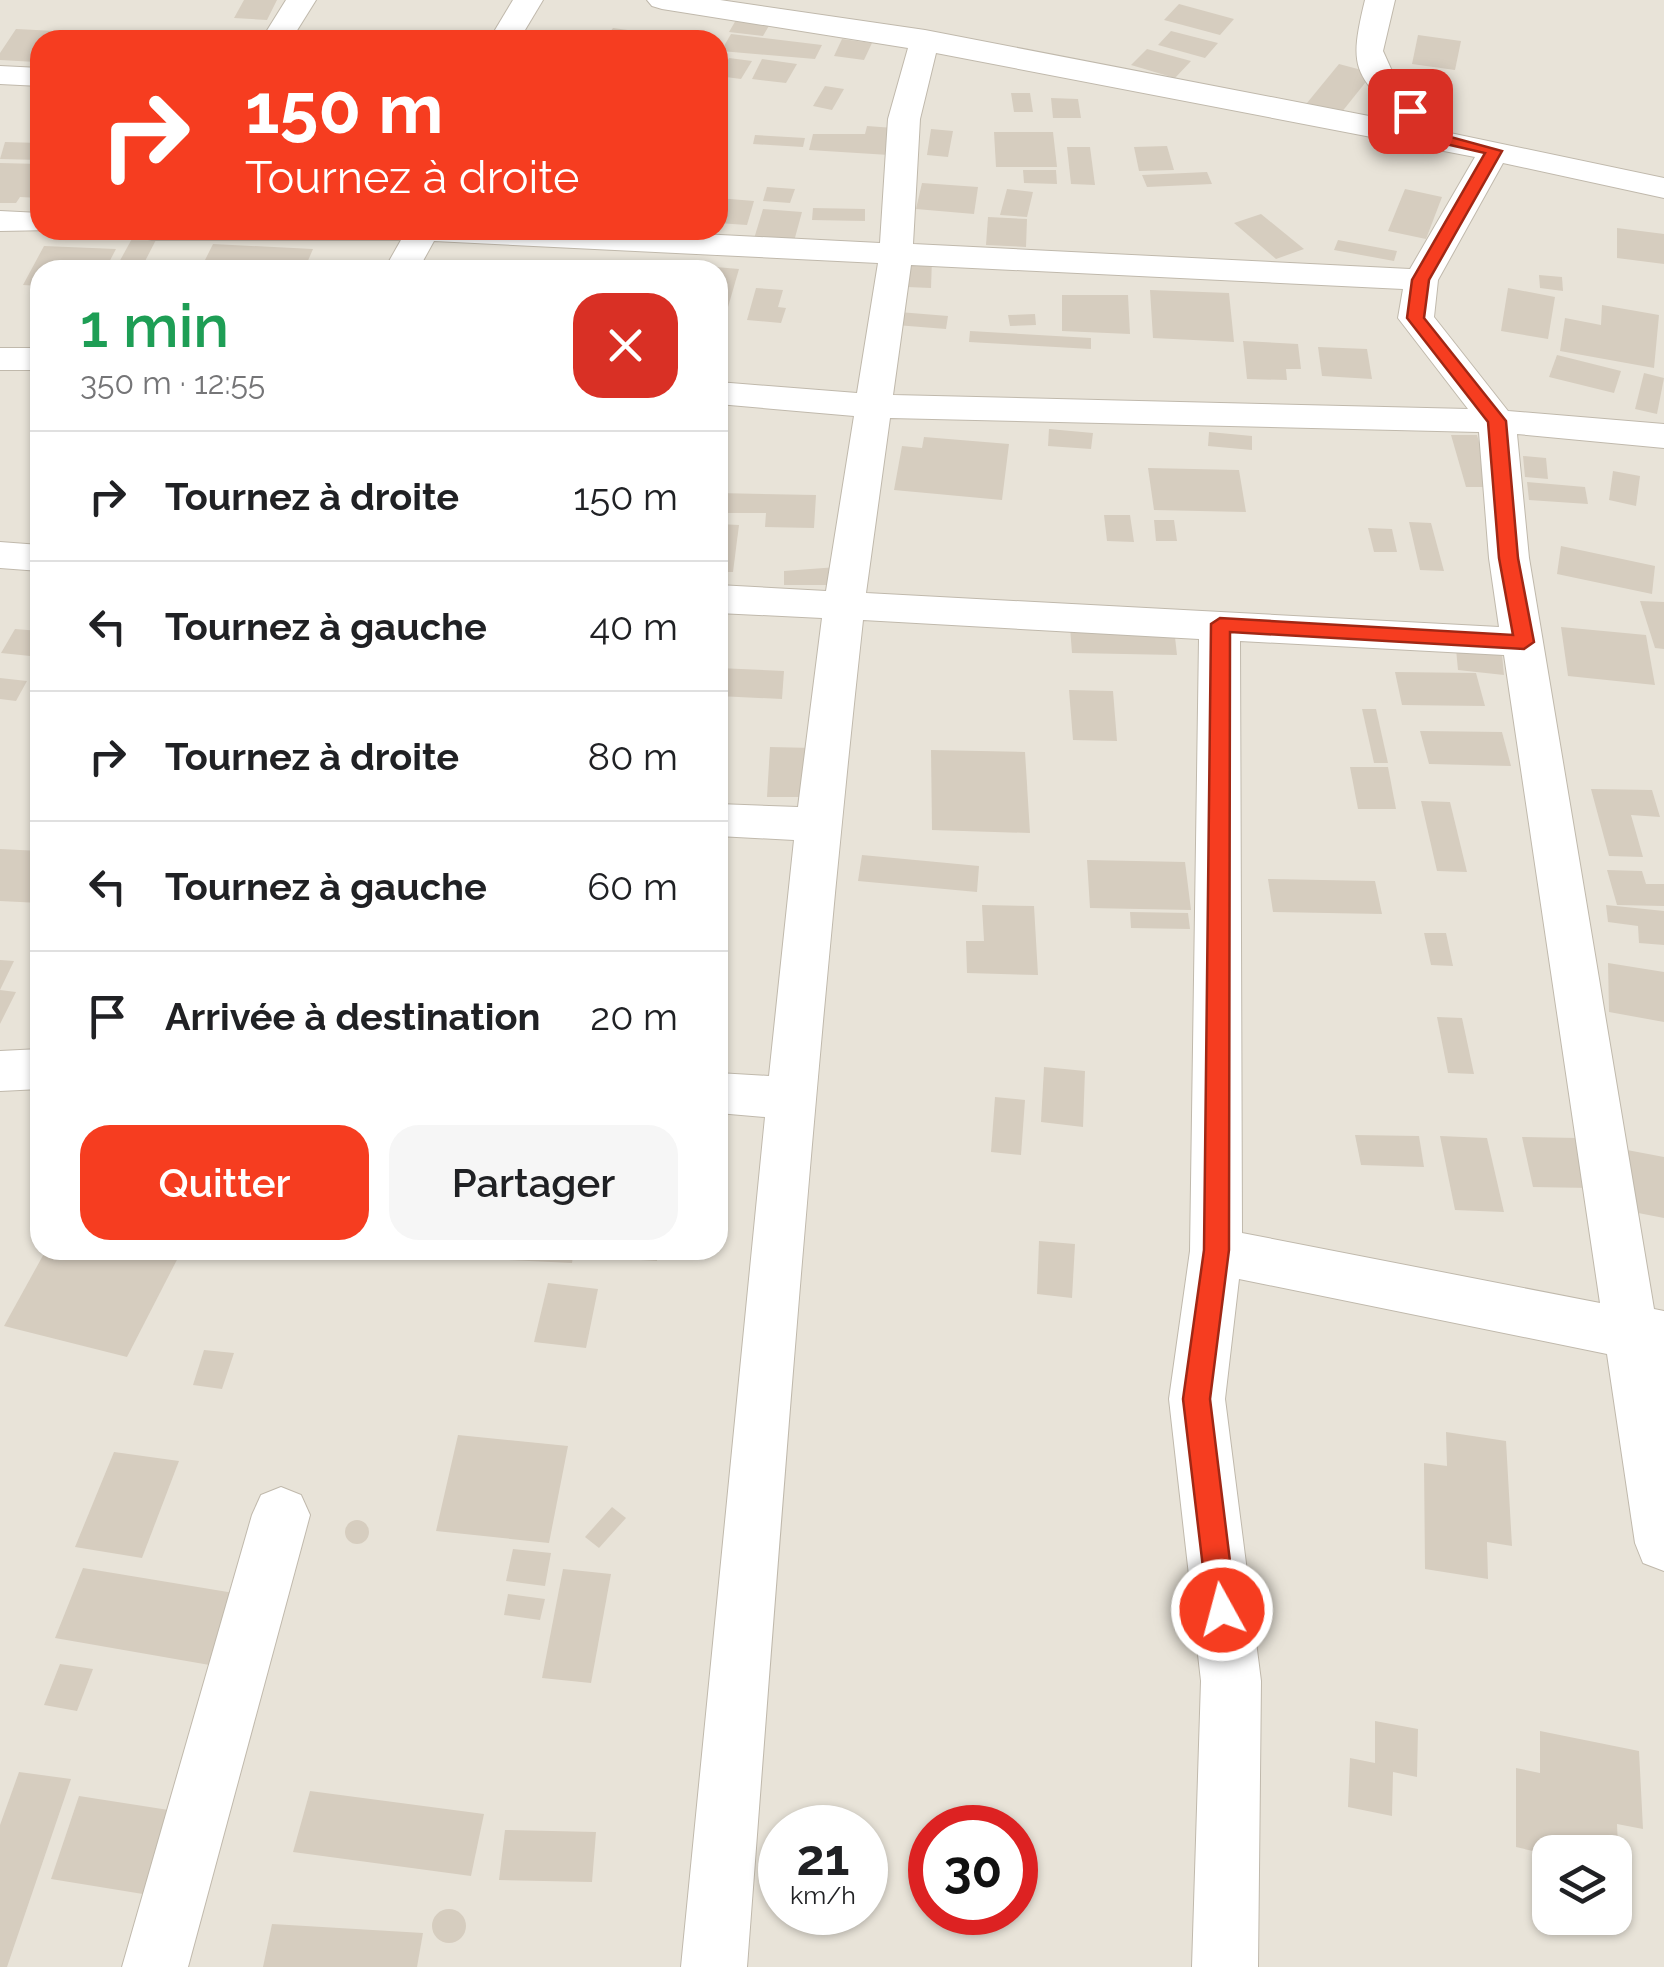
<!DOCTYPE html>
<html lang="fr">
<meta charset="utf-8">
<style>
:root{--surface:#fff;--page:#f6f6f6;--text:#202124;--muted:#757577;--line:#e0e0e0;--accent:#f63d20}
body{margin:0;font-family:Raleway,sans-serif;background:var(--page);color:var(--text);height:100vh;display:flex;flex-direction:column;font-size:38px;white-space:nowrap}
*{box-sizing:border-box;margin:0}
p{font-size:32px;color:var(--muted)}
.icon{flex:none;width:55px;height:55px;fill:none;stroke:currentColor;stroke-width:2;stroke-linecap:round;stroke-linejoin:round}
.map{position:relative;flex:1;overflow:hidden}
.side{position:absolute;left:30px;top:260px;width:698px;height:1000px;display:flex;flex-direction:column;background:var(--surface);border-radius:30px;box-shadow:0 2px 8px #0004}
.side>*{flex:none}
.hud{position:absolute;left:30px;top:30px;width:698px;height:210px;border-radius:30px;box-shadow:0 2px 8px #0004;background:#f63d20;color:#fff;overflow:hidden}
.buttons{position:absolute;left:1532px;top:1835px;display:grid;gap:20px}
.buttons a{display:grid;place-items:center;width:100px;height:100px;border-radius:20px;background:var(--surface);box-shadow:0 2px 8px #0004;font-size:50px}
.speed{position:absolute;left:758px;top:1805px;display:flex;gap:20px;font-size:50px;font-weight:700;text-align:center}
.speed>*{display:grid;place-content:center;width:130px;height:130px;border-radius:50%;background:var(--surface);box-shadow:0 2px 8px #0004;line-height:1}
.speed small{font-size:25px;font-weight:400}
.speed .limit{border:15px solid #d22;background:#fff;color:#111}
.pin{position:absolute;display:grid;place-items:center;width:85px;height:85px;color:#fff;margin:-42px;border-radius:20px;box-shadow:0 5px 15px #0006}
.me{position:absolute;width:110px;margin:-55px;rotate:353deg;stroke-linejoin:round;filter:drop-shadow(0 0 8px #0008)}
.turn{display:flex;align-items:center;gap:35px;height:210px;padding:0 50px;font-size:45px}
.turn .icon{width:130px;height:130px;stroke-width:2.5}
.turn b{display:block;font-size:70px;line-height:85px}
.round{display:grid;place-items:center;flex:none;width:105px;height:105px;border-radius:30px;background:var(--page)}
.headline{display:flex;align-items:center;justify-content:space-between;height:170px;padding:0 50px}
h1{font-size:60px;font-weight:600;line-height:75px;color:#1e9e55}
.cta{display:flex;gap:20px;margin-top:auto;padding:20px 50px}
.cta a{flex:1;height:115px;border-radius:30px;background:var(--accent);color:#fff;font-size:40px;font-weight:600;line-height:115px;text-align:center}
.cta a+a{background:var(--page);color:var(--text)}
ul{padding:0;list-style:none}
li{display:flex;align-items:center;gap:30px;height:130px;padding:0 50px;border-top:2px solid var(--line)}
li div{flex:1}
li b{display:block;font-size:38px}
li em{font-style:normal}
.map>svg:first-child{display:block}
</style>
<div class="map">
<svg width="1664" height="1967" viewBox="0 0 1664 1967">
<rect width="100%" height="100%" fill="#f5f1ea"/>
<path fill="#e8e3d8" fill-rule="evenodd" d="M0,0H1664V1967H0ZM40,40H718V230H40ZM40,270H718V1250H40ZM780,1828H865V1912H780ZM930,1828H1015V1912H930ZM1550,1852H1615V1918H1550Z"/>
<g fill="#d6cdbf">
<polygon points="244,0 277,0 267,20 234,18"/>
<polygon points="1179,4 1234,19 1220,35 1164,20"/>
<polygon points="736,20 770,24 763,36 729,32"/>
<polygon points="613,28 635,31 629,40 604,40"/>
<polygon points="16,29 56,31 50,40 40,40 36,62 0,60 0,53"/>
<polygon points="1171,31 1218,43 1205,58 1158,45"/>
<polygon points="731,34 822,45 815,59 721,51"/>
<polygon points="1418,35 1461,41 1455,70 1412,64"/>
<polygon points="842,39 872,43 864,60 834,56"/>
<polygon points="1147,49 1191,61 1175,78 1131,65"/>
<polygon points="729,58 752,61 741,79 718,76"/>
<polygon points="762,59 797,64 786,83 752,79"/>
<polygon points="1339,64 1373,73 1341,113 1307,103"/>
<polygon points="825,86 844,89 832,110 813,106"/>
<polygon points="1011,93 1030,93 1033,112 1014,112"/>
<polygon points="1051,98 1078,99 1081,118 1053,118"/>
<polygon points="867,126 894,128 889,155 809,150 813,134 865,134"/>
<polygon points="931,129 953,131 948,157 927,155"/>
<polygon points="994,132 1053,132 1057,167 996,167"/>
<polygon points="755,135 805,138 803,147 753,144"/>
<polygon points="5,142 40,143 40,160 0,159"/>
<polygon points="1167,146 1174,170 1139,171 1134,147"/>
<polygon points="1067,147 1090,147 1095,185 1071,184"/>
<polygon points="0,163 40,164 40,198 20,197 16,203 0,203"/>
<polygon points="1023,170 1056,170 1057,184 1024,183"/>
<polygon points="1207,172 1212,184 1147,187 1142,175"/>
<polygon points="922,183 978,187 974,214 916,209"/>
<polygon points="767,187 795,189 790,203 763,201"/>
<polygon points="1007,189 1033,192 1027,217 1000,215"/>
<polygon points="1405,189 1442,197 1426,239 1388,231"/>
<polygon points="718,198 754,201 747,225 718,223"/>
<polygon points="813,208 865,209 865,221 812,220"/>
<polygon points="763,209 802,212 793,245 753,242"/>
<polygon points="1261,214 1304,249 1276,259 1234,223"/>
<polygon points="988,217 1027,219 1026,247 986,245"/>
<polygon points="1617,228 1664,234 1664,264 1617,258"/>
<polygon points="134,235 158,236 142,267 117,266"/>
<polygon points="1338,240 1397,251 1394,261 1334,250"/>
<polygon points="213,244 313,249 304,270 200,270"/>
<polygon points="44,246 116,249 105,270 40,270 40,286 23,285"/>
<polygon points="908,259 932,259 931,288 907,287"/>
<polygon points="646,261 739,269 724,321 718,320 718,270 643,270"/>
<polygon points="1539,275 1562,277 1563,291 1540,288"/>
<polygon points="756,288 783,290 778,307 786,308 781,323 747,320"/>
<polygon points="1508,288 1555,297 1548,339 1501,331"/>
<polygon points="1150,290 1229,293 1234,342 1153,338"/>
<polygon points="1062,295 1128,295 1130,334 1062,331"/>
<polygon points="1602,305 1659,315 1654,368 1560,351 1565,318 1601,325"/>
<polygon points="899,312 948,316 946,329 896,325"/>
<polygon points="1035,314 1036,325 1010,326 1008,315"/>
<polygon points="970,331 1091,338 1091,349 969,342"/>
<polygon points="1243,341 1298,344 1301,369 1286,369 1287,380 1247,379"/>
<polygon points="1318,347 1367,349 1372,379 1322,376"/>
<polygon points="1557,355 1621,371 1614,393 1549,377"/>
<polygon points="1644,373 1664,378 1657,414 1635,409"/>
<polygon points="1049,429 1093,433 1091,449 1048,446"/>
<polygon points="1209,432 1252,436 1252,450 1208,446"/>
<polygon points="1451,435 1477,435 1492,487 1466,487"/>
<polygon points="924,437 1009,444 1002,500 894,490 902,446 922,448"/>
<polygon points="1523,456 1546,458 1548,479 1525,477"/>
<polygon points="1148,468 1239,470 1246,512 1154,510"/>
<polygon points="1613,471 1640,476 1636,506 1609,500"/>
<polygon points="1527,482 1585,487 1588,504 1529,500"/>
<polygon points="718,493 816,495 814,528 765,527 766,513 718,513"/>
<polygon points="1104,515 1130,515 1134,542 1107,541"/>
<polygon points="1154,520 1174,520 1177,541 1156,541"/>
<polygon points="1409,522 1431,523 1444,571 1420,570"/>
<polygon points="718,524 739,525 733,572 718,572"/>
<polygon points="1368,528 1392,529 1397,552 1374,552"/>
<polygon points="1561,546 1655,566 1652,594 1557,574"/>
<polygon points="837,567 838,585 784,585 784,571"/>
<polygon points="1640,601 1664,602 1664,649 1655,648"/>
<polygon points="1070,627 1174,628 1177,655 1072,653"/>
<polygon points="1561,627 1646,635 1655,685 1568,676"/>
<polygon points="15,629 40,631 40,657 1,653"/>
<polygon points="1456,649 1502,654 1504,675 1458,670"/>
<polygon points="718,668 784,671 782,699 718,696"/>
<polygon points="1395,672 1476,673 1485,706 1402,705"/>
<polygon points="0,678 27,681 16,701 0,699"/>
<polygon points="1069,690 1113,691 1117,741 1073,740"/>
<polygon points="1362,709 1376,709 1388,763 1374,763"/>
<polygon points="1420,731 1502,732 1511,766 1429,764"/>
<polygon points="770,747 814,748 813,797 767,797"/>
<polygon points="931,750 1025,752 1030,833 932,830"/>
<polygon points="1350,767 1388,767 1396,809 1358,809"/>
<polygon points="1591,789 1652,790 1660,817 1631,815 1643,857 1609,856"/>
<polygon points="1421,801 1450,802 1467,872 1437,871"/>
<polygon points="0,849 40,851 40,903 0,901"/>
<polygon points="862,855 979,866 977,892 858,881"/>
<polygon points="1087,860 1185,862 1191,910 1090,908"/>
<polygon points="1607,870 1642,871 1646,884 1664,884 1664,906 1617,905"/>
<polygon points="1268,879 1375,881 1382,914 1273,912"/>
<polygon points="982,905 1034,906 1038,975 967,973 966,941 984,941"/>
<polygon points="1606,905 1664,911 1664,945 1639,943 1638,926 1608,922"/>
<polygon points="1130,912 1188,913 1190,929 1131,928"/>
<polygon points="1424,933 1446,933 1453,966 1431,965"/>
<polygon points="0,960 14,961 0,990 16,992 0,1024"/>
<polygon points="1608,963 1664,972 1664,1022 1609,1012"/>
<polygon points="1437,1017 1462,1018 1474,1074 1448,1073"/>
<polygon points="1044,1067 1085,1071 1083,1127 1041,1122"/>
<polygon points="995,1097 1025,1100 1021,1155 991,1152"/>
<polygon points="1355,1135 1419,1136 1424,1167 1361,1165"/>
<polygon points="1440,1136 1487,1138 1504,1212 1455,1210"/>
<polygon points="1522,1137 1578,1138 1591,1188 1533,1187"/>
<polygon points="1627,1150 1664,1157 1664,1218 1628,1211"/>
<polygon points="1039,1241 1075,1244 1072,1298 1037,1294"/>
<polygon points="46,1250 182,1250 127,1357 4,1326"/>
<polygon points="510,1250 574,1250 572,1263 508,1260"/>
<polygon points="592,1250 658,1250 657,1261 591,1257"/>
<polygon points="548,1283 598,1289 586,1348 534,1342"/>
<polygon points="204,1350 234,1353 222,1389 193,1385"/>
<polygon points="1446,1432 1506,1441 1512,1546 1487,1542 1488,1579 1425,1569 1424,1463 1447,1466"/>
<polygon points="458,1435 568,1446 549,1543 436,1531"/>
<polygon points="114,1452 179,1461 142,1558 75,1547"/>
<polygon points="612,1507 626,1518 599,1548 585,1537"/>
<circle cx="357" cy="1532" r="12"/>
<polygon points="513,1549 551,1553 545,1586 506,1581"/>
<polygon points="83,1568 246,1595 221,1667 55,1638"/>
<polygon points="563,1569 611,1574 591,1683 542,1678"/>
<polygon points="508,1594 545,1599 540,1620 504,1615"/>
<polygon points="60,1664 93,1669 77,1711 44,1705"/>
<polygon points="1375,1721 1418,1729 1417,1777 1393,1772 1392,1816 1348,1807 1350,1758 1375,1763"/>
<polygon points="1540,1731 1639,1751 1643,1829 1617,1824 1619,1870 1615,1869 1615,1852 1550,1855 1516,1847 1516,1768 1540,1773"/>
<polygon points="19,1772 71,1779 7,1967 0,1967 0,1825"/>
<polygon points="310,1791 484,1814 471,1876 293,1852"/>
<polygon points="79,1796 175,1811 149,1895 51,1879"/>
<polygon points="505,1830 596,1832 592,1882 499,1880"/>
<circle cx="449" cy="1926" r="17"/>
<polygon points="272,1924 423,1933 417,1967 263,1967"/>
</g>
<g fill="none" stroke-linecap="round" stroke-linejoin="round">
<defs>
<g id="street">
<polygon points="286,0 316,0 291,40 261,40"/>
<polygon points="513,0 543,0 519,40 489,40"/>
<path d="M647,0H720L925,30L1405,123C1354,74 1348,70 1365,0H1395L1383,51L1396,80L1450,133L1664,178V198L1503,163L1438,280L1434,317L1508,411L1664,424V448L1517,434L1529,558L1654,1309L1664,1311V1571L1643,1563L1635,1543L1607,1354L1239,1279L1225,1399L1261,1681L1258,1967H1192L1201,1681L1169,1399L1190,1251L1199,639L863,620C814,1068 781,1518 747,1967H681L765,1117L718,1113V1073L769,1076L794,840L718,836V804L798,807L822,618L718,613V585L826,591L854,416L718,404V382L857,393L878,263L434,241L418,270H384L401,240H152L140,237L135,230H623L880,243L888,119L908,48L662,9L652,6ZM936,53L1475,157L1410,269L913,244L920,119ZM911,265L1403,289L1398,318L1468,409L893,395ZM890,418L1479,432L1489,558L1499,627L866,593ZM1240,641L1504,655L1600,1303L1242,1233Z"/>
<polygon points="0,66 40,68 40,86 0,84"/>
<polygon points="0,211 40,213 40,230 52,230 0,231"/>
<rect x="0" y="348" width="40" height="22"/>
<polygon points="0,542 40,545 40,571 0,568"/>
<polygon points="40,1049 40,1089 0,1091 0,1051"/>
<polygon points="281,1487 301,1495 310,1515 188,1967 122,1967 252,1515 261,1495"/>
</g>
</defs>
<use href="#street" stroke="#c0b9ac" stroke-width="2"/>
<use href="#street" fill="#fff" fill-rule="evenodd"/>
</g>
<polygon fill="#f63d20" stroke="#a02815" stroke-width="2.5" points="1405,108 1415,108 1443,135 1502,151 1429,280 1424,318 1506,421 1518,558 1534,642 1524,649 1230,632 1229,1250 1210,1399 1236,1610 1232,1620 1222,1624 1212,1620 1208,1610 1183,1399 1204,1250 1211,624 1220,618 1513,635 1499,558 1488,422 1407,318 1412,280 1485,153 1433,141 1405,114"/>
</svg>
<div class="buttons">
<a><svg class="icon" aria-label="layers" viewBox="0 0 24 24"><path d="M12 4l9 5-9 5-9-5zM3 14l9 5 9-5"/></svg></a>
</div>
<div class="speed"><div>21<small>km/h</small></div><div class="limit">30</div></div>
<div class="pin" style="left:1410px;top:111px;background:#d93025"><svg class="icon" aria-label="arrive" viewBox="0 0 24 24"><path d="M6 21V4h12l-3 4 3 4H6"/></svg></div>
<svg class="me" style="left:1222px;top:1610px" viewBox="-20 -20 40 40"><circle r="17" fill="#f63d20" stroke="#fff" stroke-width="3"/><path d="M0-11L8 9 0 5-8 9z" fill="#fff"/></svg>
<div class="hud">
<div class="turn"><svg class="icon" aria-label="right" viewBox="0 0 24 24"><path d="M7 20v-9h11M14 6l5 5-5 5"/></svg><div><b>150 m</b>Tournez à droite</div></div>
</div>
<section class="side">
<div class="headline"><div><h1>1 min</h1><p>350 m · 12:55</p></div><a class="round" style="background:#d93025;color:#fff"><svg class="icon" aria-label="close" viewBox="0 0 24 24"><path d="M6 6l12 12M18 6L6 18"/></svg></a></div>
<ul>
<li><svg class="icon" aria-label="right" viewBox="0 0 24 24"><path d="M7 20v-9h11M14 6l5 5-5 5"/></svg><div><b>Tournez à droite</b></div><em>150 m</em></li>
<li><svg class="icon" aria-label="left" viewBox="0 0 24 24"><path d="M17 20v-9H6M10 6l-5 5 5 5"/></svg><div><b>Tournez à gauche</b></div><em>40 m</em></li>
<li><svg class="icon" aria-label="right" viewBox="0 0 24 24"><path d="M7 20v-9h11M14 6l5 5-5 5"/></svg><div><b>Tournez à droite</b></div><em>80 m</em></li>
<li><svg class="icon" aria-label="left" viewBox="0 0 24 24"><path d="M17 20v-9H6M10 6l-5 5 5 5"/></svg><div><b>Tournez à gauche</b></div><em>60 m</em></li>
<li><svg class="icon" aria-label="arrive" viewBox="0 0 24 24"><path d="M6 21V4h12l-3 4 3 4H6"/></svg><div><b>Arrivée à destination</b></div><em>20 m</em></li>
</ul>
<div class="cta"><a>Quitter</a><a>Partager</a></div>
</section>
</div>
